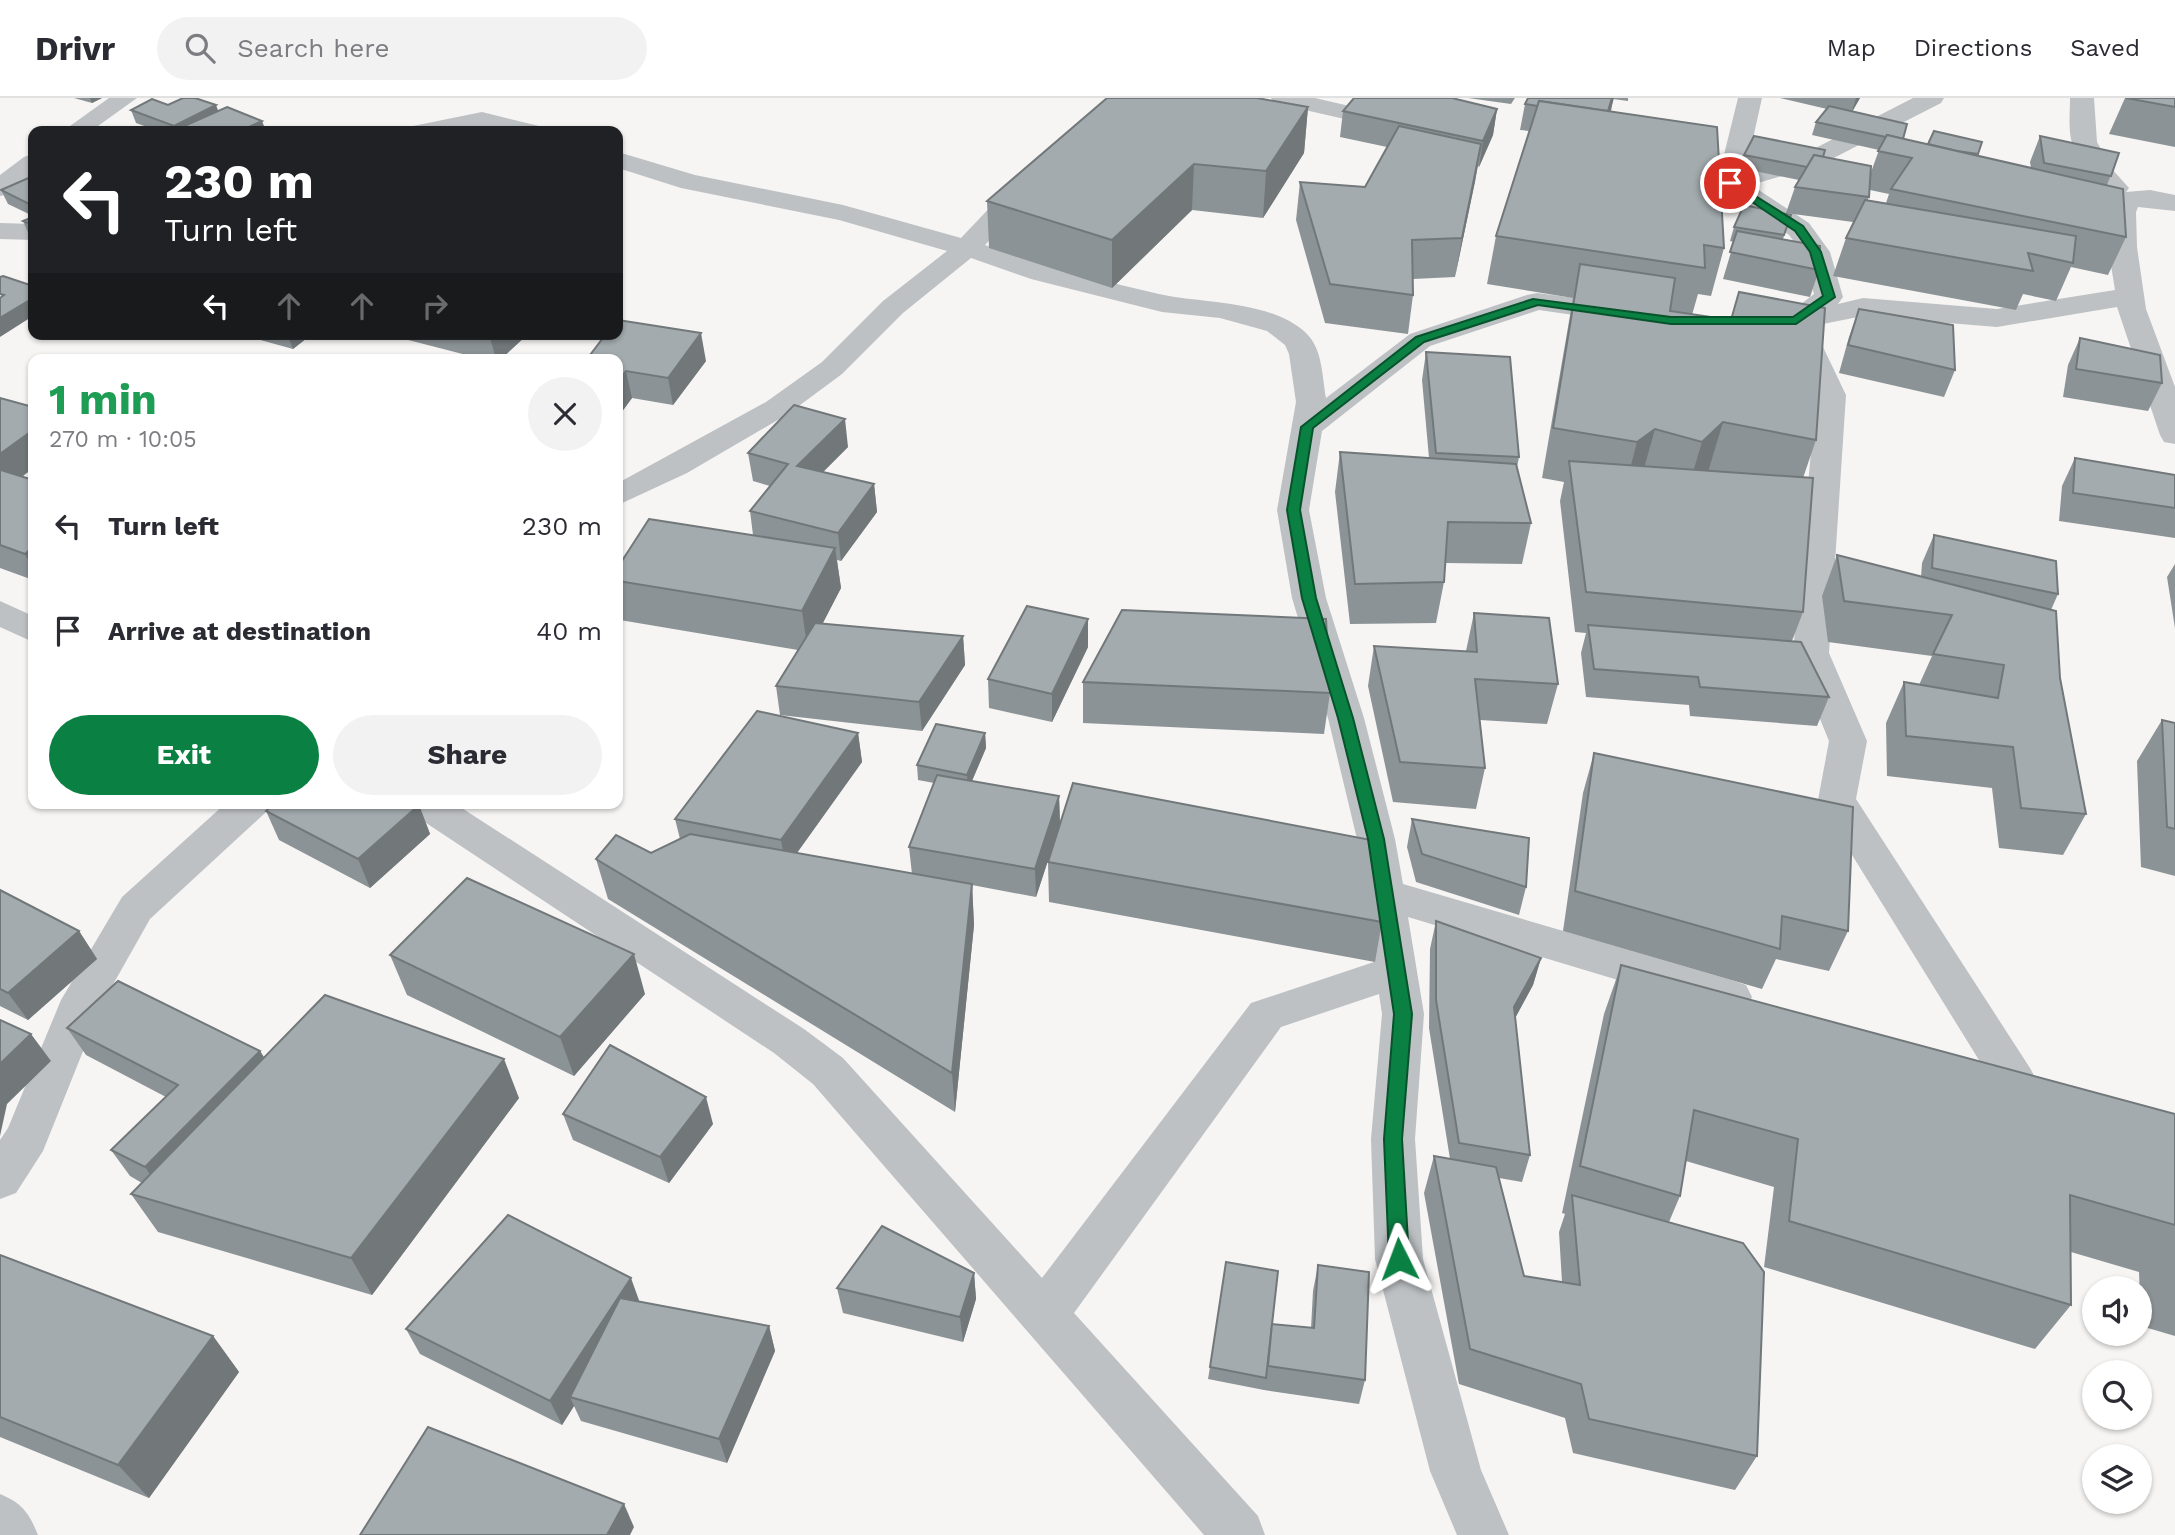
<!DOCTYPE html>
<meta charset="utf-8">
<style>
:root{--surface:#fff;--page:#f2f2f3;--text:#2b2b33;--muted:#7c7c81;--line:#e1e1e2;--accent:#0b8043}
body{margin:0;font-family:"Work Sans",sans-serif;background:var(--page);color:var(--text);height:100vh;display:flex;flex-direction:column;font-size:26px;white-space:nowrap}
*{box-sizing:border-box;margin:0}
p{font-size:23px;color:var(--muted)}
.icon{flex:none;width:38px;height:38px;fill:none;stroke:currentColor;stroke-width:2;stroke-linecap:round;stroke-linejoin:round}
.map{position:relative;flex:1;overflow:hidden}
.drawer{position:absolute;left:28px;top:256px;width:595px;height:455px;display:flex;flex-direction:column;background:var(--surface);border-radius:14px;box-shadow:0 2px 5px #0004}
.drawer>*{flex:none}
.banner{position:absolute;left:28px;top:28px;width:595px;height:214px;border-radius:14px;box-shadow:0 2px 5px #0004;background:#202124;color:#fff;overflow:hidden}
.controls{position:absolute;left:2082px;top:1178px;display:grid;gap:14px}
.controls a{display:grid;place-items:center;width:70px;height:70px;border-radius:50%;background:var(--surface);box-shadow:0 2px 5px #0004;font-size:35px}
.pin{position:absolute;display:grid;place-items:center;width:60px;height:60px;color:#fff;margin:-30px;border:4px solid #fff;border-radius:50%;box-shadow:0 2px 7px #0007}
.me{position:absolute;width:77px;margin:-38px;rotate:357deg;stroke-linejoin:round;filter:drop-shadow(0 0 5px #0008)}
.turn{display:flex;align-items:center;gap:24px;height:147px;padding:0 21px;font-size:32px}
.turn .icon{width:91px;height:91px;stroke-width:2.5}
.turn b{display:block;font-size:49px;line-height:60px}
.lanes{display:flex;align-items:center;height:66px;padding:0 21px;background:#0003;justify-content:center;gap:35px;direction:ltr}
.lanes .off{opacity:.35}
.round{display:grid;place-items:center;flex:none;width:74px;height:74px;border-radius:37px;background:var(--page)}
.overview{display:flex;align-items:center;justify-content:space-between;height:119px;padding:0 21px}
h1{font-size:42px;font-weight:700;line-height:52px;color:#1e9e55}
.button{display:flex;gap:14px;margin-top:auto;padding:14px 21px}
.button a{flex:1;height:80px;border-radius:42px;background:var(--accent);color:#fff;font-size:28px;font-weight:700;line-height:80px;text-align:center}
.button a+a{background:var(--page);color:var(--text)}
ul{padding:0;list-style:none}
li{display:flex;align-items:center;gap:21px;height:105px;padding:0 21px}
li div{flex:1}
li b{display:block;font-size:26px}
li em{font-style:normal}
header{display:flex;align-items:center;gap:42px;box-sizing:border-box;height:98px;padding:0 35px;background:var(--surface);border-bottom:2px solid var(--line)}
header strong{font-size:33px}
nav{display:flex;gap:38px;margin-inline-start:auto;font-size:24px}
.search{width:490px;height:63px;background:var(--page);display:flex;align-items:center;gap:18px;box-sizing:border-box;padding:0 24px;border-radius:38px;color:var(--muted);font-size:26px}
.map>svg:first-child{display:block}
</style>
<header>
<strong>Drivr</strong>
<div class="search"><svg class="icon" aria-label="search" viewBox="0 0 24 24"><circle cx="10" cy="10" r="6"/><path d="M15 15l6 6"/></svg>Search here</div>
<nav><a>Map</a><a>Directions</a><a>Saved</a></nav>
</header>
<div class="map">
<svg width="2175" height="1437" viewBox="0 0 2175 1437">
<rect width="100%" height="100%" fill="#f6f5f3"/>
<g fill="none" stroke-linecap="round" stroke-linejoin="round">
<g fill="#bdc1c4" fill-rule="evenodd">
<polygon points="109,0 137,0 91,33 63,33"/>
<polygon points="1271,0 1315,0 1358,10 1361,15 1358,20 1349,22 1274,5"/>
<path d="M1738,0H1762L1746,72L1802,57L1913,0H1944L1941,5L1820,67L1751,87L1809,125L1830,154L1843,199L1838,206L1863,200L1997,211L2115,192C2111,164 2100,123 2117,98C2096,94 2078,64 2072,45C2068,32 2070,14 2070,0H2094L2097,44L2112,71L2129,90L2126,94L2150,92L2175,97V113L2138,109L2136,114L2137,149L2146,211L2175,289V346L2164,344L2160,337L2117,209L1997,229L1863,218L1813,228L1846,297L1829,555L1867,643L1856,701L2030,970L2037,983L2030,996L2015,1001L2000,996L1818,702L1829,643L1793,555L1816,297L1779,223L1814,196L1802,154L1789,137L1717,85Z"/>
<polygon points="482,14 539,28 542,33 501,33 482,28 458,33 410,33 413,28"/>
<path d="M618,54L695,77L843,107L961,140L1015,83H1033L1037,89L1033,95L985,147C1042,166 1100,183 1159,196C1204,206 1271,202 1306,235C1323,251 1322,279 1326,300L1410,236L1527,197L1537,195L1622,206L1632,209L1636,215L1632,221L1622,224L1539,212L1430,248L1322,333L1309,412L1326,500L1364,620L1395,741L1403,786L1731,882L1746,887L1752,899L1746,911L1731,916L1408,819L1424,916L1415,1041L1423,1161L1481,1372L1509,1437H1457L1430,1373L1375,1161L1371,1041L1382,916L1379,896L1281,929L1074,1215L1258,1418L1265,1437H1204L813,986L774,955L411,715L406,705H454L804,931L843,960L1042,1180L1251,905L1374,864L1357,741L1328,620L1292,500L1277,412L1296,304L1289,256L1285,247L1267,233L1220,220L1162,214L1031,181L971,160L903,215L842,276L788,316L687,375L618,407V385L766,304L822,264L883,203L947,153L839,122L681,90L618,70Z"/>
<polygon points="33,56 33,76 9,96 0,98 0,77 24,59"/>
<polygon points="0,125 33,126 33,142 0,141"/>
<polygon points="0,503 33,518 33,544 0,529"/>
<polygon points="226,705 270,705 265,715 150,821 102,906 43,1053 16,1095 0,1101 0,1042 8,1030 61,902 122,799"/>
<path d="M0,1396C22,1405 29,1415 38,1437H0Z"/>
</g>
</g>
<g fill="#8c9396" fill-rule="evenodd">
<polygon points="74,0 102,0 92,5"/>
<polygon points="1468,0 1515,0 1511,6"/>
<polygon points="1528,0 1628,0 1628,3 1613,1 1611,14 1724,150 1711,198 1698,196 1692,217 1816,342 1803,380 1803,514 1792,543 1829,599 1817,628 1690,618 1689,607 1586,599 1581,555 1586,535 1575,534 1560,403 1564,384 1542,380 1573,200 1487,186 1496,138 1530,33 1520,32 1525,6"/>
<path d="M1780,0H1860L1852,13L1903,41L1928,46L1982,44L1977,58L2031,70L2030,64L2040,38L2119,55L2107,87L2126,139L2108,177L2071,169L2056,203L2023,196L2016,212L1833,178L1846,140L1853,124L1786,115L1795,89L1799,82L1740,70L1744,57L1823,59L1871,74L1879,52L1812,37L1816,24L1827,11ZM1870,92L1889,96L1886,105L1868,102Z"/>
<polygon points="2125,0 2175,0 2175,49 2109,36"/>
<polygon points="168,7 218,13 266,33 158,33 136,25 131,12"/>
<polygon points="1308,9 1304,55 1263,120 1192,112 1112,190 989,150 987,103"/>
<polygon points="1497,11 1493,37 1479,69 1478,68 1455,179 1413,181 1413,197 1408,236 1325,225 1296,122 1300,84 1365,89 1387,49 1340,39 1343,13"/>
<polygon points="33,78 33,118 8,106 1,92"/>
<polygon points="1791,117 1783,141 1819,172 1810,199 1723,181 1734,144 1730,143 1734,129"/>
<polygon points="33,119 33,146 23,123"/>
<polygon points="1859,211 1955,272 1944,299 1839,275 1849,239"/>
<polygon points="239,236 312,236 293,251"/>
<polygon points="385,236 528,236 501,261 482,261"/>
<polygon points="2080,240 2162,285 2148,313 2063,299 2068,267"/>
<polygon points="1426,254 1519,359 1517,369 1531,425 1522,466 1445,465 1444,484 1436,525 1350,526 1335,394 1340,354 1429,360 1422,282"/>
<polygon points="618,261 706,263 673,307 632,300 618,319"/>
<polygon points="0,300 33,309 33,370 22,379 33,382 33,482 0,470"/>
<polygon points="848,349 823,374 874,386 877,414 841,463 837,462 841,490 822,526 963,538 965,567 922,633 780,617 776,588 798,552 620,522 618,515 618,469 753,437 750,413 770,388 753,383 748,355"/>
<polygon points="2075,360 2175,377 2175,440 2059,423 2062,388"/>
<polygon points="1934,437 2058,496 2051,512 2060,580 2086,716 2063,757 1999,750 1992,690 1887,678 1886,625 1904,584 1919,587 1932,558 1828,544 1822,498 1837,457 1921,479 1922,465"/>
<polygon points="2175,466 2175,530 2167,479"/>
<polygon points="1474,515 1558,586 1547,626 1480,622 1485,670 1476,711 1393,704 1368,588 1374,548 1466,553"/>
<polygon points="1088,521 1088,549 1052,624 989,610 988,581"/>
<polygon points="1083,584 1330,595 1324,636 1083,625"/>
<polygon points="2162,622 2175,625 2175,778 2141,769 2137,663"/>
<polygon points="858,635 862,664 797,755 912,776 909,749 934,685 918,682 917,667 985,635 986,650 972,683 1059,698 1060,726 1036,799 972,787 974,827 955,1014 608,801 596,761 651,755 680,741 675,721"/>
<polygon points="1594,655 1848,833 1829,873 1776,861 1762,891 1563,833 1583,695"/>
<polygon points="419,707 430,736 370,790 279,742 266,713"/>
<polygon points="1412,721 1526,789 1519,817 1416,784 1407,749"/>
<polygon points="1048,764 1382,824 1375,864 1049,804"/>
<polygon points="0,792 79,833 97,861 28,922 0,908"/>
<polygon points="1436,823 1541,860 1533,887 1515,920 1530,1057 1522,1084 1499,1080 1524,1178 1562,1184 1559,1134 1565,1116 1562,1115 1604,916 1621,867 2175,1016 2175,1238 2141,1228 2139,1174 2071,1154 2071,1207 2035,1251 1764,1169 1774,1089 1686,1063 1680,1098 1669,1124 1757,1358 1735,1392 1573,1355 1565,1320 1459,1286 1424,1095 1434,1058 1450,1061 1429,930 1430,851"/>
<polygon points="390,857 645,896 574,978 407,897"/>
<polygon points="67,930 260,953 264,959 519,1000 372,1197 158,1134 131,1096 142,1085 130,1078 111,1052 166,999 86,957"/>
<polygon points="563,1016 713,1026 669,1085 573,1042"/>
<polygon points="0,1157 213,1238 239,1274 149,1400 0,1339"/>
<polygon points="1318,1167 1365,1282 1359,1306 1264,1292 1208,1281 1210,1269 1271,1231 1311,1230 1313,1193"/>
<polygon points="974,1175 976,1201 963,1244 843,1215 837,1190"/>
<polygon points="640,1204 769,1228 775,1253 727,1365 581,1323 574,1308 562,1327 420,1256 406,1231"/>
</g>
<g fill="#72787a">
<polygon points="90,0 102,0 92,5"/>
<polygon points="1612,0 1614,0 1610,14 1606,19"/>
<polygon points="1856,0 1860,0 1851,16"/>
<polygon points="216,7 221,20 176,33 174,28"/>
<polygon points="1308,9 1304,55 1263,120 1266,73"/>
<polygon points="1497,11 1493,37 1479,69 1483,43"/>
<polygon points="262,23 266,33 240,33"/>
<polygon points="1481,46 1475,84 1455,179 1462,140"/>
<polygon points="1194,66 1192,112 1112,190 1112,142"/>
<polygon points="33,104 33,115 29,106"/>
<polygon points="33,200 33,218 0,239 0,220"/>
<polygon points="701,235 706,263 673,307 668,280"/>
<polygon points="287,236 312,236 293,251"/>
<polygon points="489,236 528,236 501,261 496,261"/>
<polygon points="626,273 632,300 618,319 618,283"/>
<polygon points="845,321 848,349 801,396 797,368"/>
<polygon points="1723,324 1708,374 1687,394 1702,344"/>
<polygon points="1655,331 1641,381 1624,394 1637,344"/>
<polygon points="33,332 33,370 0,395 0,356"/>
<polygon points="874,386 877,414 841,463 838,435"/>
<polygon points="33,449 33,470 25,456"/>
<polygon points="835,450 841,490 808,554 802,513"/>
<polygon points="1088,521 1088,549 1052,624 1052,596"/>
<polygon points="963,538 965,567 922,633 919,604"/>
<polygon points="858,635 862,664 786,770 781,742"/>
<polygon points="985,635 986,650 968,692 967,677"/>
<polygon points="1059,698 1060,726 1036,799 1035,771"/>
<polygon points="419,707 430,736 370,790 358,761"/>
<polygon points="972,786 974,827 955,1014 952,975"/>
<polygon points="79,833 97,861 28,922 8,895"/>
<polygon points="634,856 645,896 574,978 560,939"/>
<polygon points="1541,860 1533,887 1506,937 1514,909"/>
<polygon points="31,936 51,963 7,1006 0,1038 0,966"/>
<polygon points="260,953 276,980 163,1096 145,1069"/>
<polygon points="504,961 519,1000 372,1197 351,1160"/>
<polygon points="706,999 713,1026 669,1085 660,1059"/>
<polygon points="974,1175 976,1201 963,1244 960,1219"/>
<polygon points="631,1180 640,1205 570,1299 574,1308 562,1327 550,1303"/>
<polygon points="769,1228 775,1253 727,1365 719,1341"/>
<polygon points="213,1238 239,1274 149,1400 118,1367"/>
<polygon points="624,1406 634,1429 630,1437 607,1437"/>
</g>
<g fill="#a3abaf" stroke="#72787a" stroke-width="2">
<polygon points="183,0 195,0 216,7 174,28 131,12 152,1 168,7"/>
<polygon points="1107,0 1257,0 1308,9 1266,73 1194,66 1112,142 987,103"/>
<polygon points="1354,0 1452,0 1497,11 1483,43 1343,13"/>
<polygon points="1528,0 1612,0 1608,13 1539,3 1538,8 1525,6"/>
<polygon points="2126,0 2175,0 2175,9"/>
<polygon points="1539,3 1717,29 1724,150 1704,147 1705,170 1496,138"/>
<polygon points="1829,8 1907,26 1903,41 1887,37 1886,39 1816,24"/>
<polygon points="227,9 262,23 240,33 173,33"/>
<polygon points="1399,28 1481,46 1462,140 1412,142 1413,197 1330,186 1300,84 1365,89"/>
<polygon points="1934,33 1982,44 1978,56 1957,53 1928,46"/>
<polygon points="1887,37 2123,91 2126,139 1891,91 1912,60 1878,53"/>
<polygon points="1754,38 1825,52 1823,59 1814,57 1807,69 1744,57"/>
<polygon points="2040,38 2119,55 2111,78 2044,65"/>
<polygon points="1814,57 1871,68 1869,99 1795,89"/>
<polygon points="33,78 33,104 29,106 1,92"/>
<polygon points="1865,102 2076,138 2073,165 2028,155 2033,173 1846,140"/>
<polygon points="1744,107 1791,117 1784,137 1734,129"/>
<polygon points="33,119 33,127 23,123"/>
<polygon points="1737,133 1820,148 1819,172 1730,154"/>
<polygon points="1580,166 1675,180 1670,213 1731,222 1739,194 1825,210 1816,342 1723,324 1702,344 1655,331 1637,344 1553,330"/>
<polygon points="3,178 33,188 33,200 0,220 0,200 4,197 0,196 0,179"/>
<polygon points="1859,211 1953,227 1955,272 1848,247"/>
<polygon points="618,222 701,235 668,280 626,273 618,283 618,261 587,261 606,236 618,236"/>
<polygon points="2080,240 2160,257 2162,285 2076,271"/>
<polygon points="1426,254 1510,259 1519,359 1436,355"/>
<polygon points="0,300 33,309 33,332 0,356"/>
<polygon points="794,307 845,321 797,368 874,386 838,435 750,413 788,366 748,355"/>
<polygon points="1340,354 1516,366 1531,425 1448,424 1444,484 1355,486"/>
<polygon points="2075,360 2175,377 2175,410 2073,395"/>
<polygon points="1569,363 1813,380 1803,514 1586,494"/>
<polygon points="1,372 33,382 33,449 25,456 0,447 0,373"/>
<polygon points="649,421 835,450 802,513 618,483 618,469"/>
<polygon points="1934,437 2056,463 2058,496 1932,470"/>
<polygon points="1837,457 2056,513 2060,580 2086,716 2021,710 2013,649 1906,638 1904,584 1998,600 2004,567 1933,556 1952,517 1844,503"/>
<polygon points="1027,508 1088,521 1052,596 988,581"/>
<polygon points="1122,512 1326,521 1330,595 1083,584"/>
<polygon points="1474,515 1549,520 1558,586 1475,581 1485,670 1400,664 1374,548 1477,554"/>
<polygon points="815,525 963,538 919,604 776,588"/>
<polygon points="1588,527 1801,544 1829,599 1700,589 1698,579 1594,571"/>
<polygon points="757,613 858,635 781,742 675,721"/>
<polygon points="2162,622 2175,625 2175,731 2167,729"/>
<polygon points="936,626 985,635 967,677 917,667"/>
<polygon points="1594,655 1853,709 1848,833 1782,818 1780,851 1575,793"/>
<polygon points="937,677 1059,698 1035,771 909,749"/>
<polygon points="1073,685 1371,742 1382,824 1048,764"/>
<polygon points="275,705 415,705 419,707 358,761 266,713"/>
<polygon points="1412,721 1529,740 1526,789 1422,756"/>
<polygon points="690,736 972,786 952,975 596,761 616,737 651,755"/>
<polygon points="467,780 634,856 560,939 390,857"/>
<polygon points="0,792 79,833 8,895 0,891"/>
<polygon points="1436,823 1541,860 1514,909 1530,1057 1459,1045 1436,902"/>
<polygon points="1621,867 2175,1016 2175,1127 2070,1097 2071,1207 1789,1123 1798,1041 1694,1012 1680,1098 1580,1068"/>
<polygon points="118,883 260,953 145,1069 111,1052 178,987 67,930"/>
<polygon points="325,897 504,961 351,1160 131,1096"/>
<polygon points="0,922 31,936 0,966"/>
<polygon points="610,947 706,999 660,1059 563,1016"/>
<polygon points="1434,1058 1496,1069 1524,1178 1580,1187 1572,1097 1743,1145 1764,1174 1757,1358 1589,1321 1581,1286 1470,1251"/>
<polygon points="508,1117 631,1180 550,1303 406,1231"/>
<polygon points="882,1128 974,1175 960,1219 837,1190"/>
<polygon points="0,1157 213,1238 118,1367 0,1319"/>
<polygon points="1226,1164 1278,1173 1266,1280 1210,1269"/>
<polygon points="1318,1167 1369,1174 1365,1282 1268,1268 1272,1226 1314,1230"/>
<polygon points="620,1200 769,1228 719,1341 570,1299"/>
<polygon points="428,1329 624,1406 607,1437 360,1437"/>
</g>
<polygon fill="#0b8043" stroke="#07532c" stroke-width="2" points="1730,82 1803,128 1821,154 1835,199 1796,226 1671,226 1538,207 1424,244 1313,330 1300,412 1316,500 1353,620 1384,741 1412,916 1402,1041 1409,1161 1406,1167 1399,1170 1392,1167 1389,1161 1384,1041 1394,916 1368,741 1338,620 1302,500 1287,412 1301,329 1416,239 1533,201 1671,219 1793,219 1823,198 1810,154 1795,133 1727,87 1725,85"/>
</svg>
<div class="controls">
<a><svg class="icon" aria-label="sound" viewBox="0 0 24 24"><path d="M4 9h4l5-4v14l-5-4H4zM17 9q2 3 0 6"/></svg></a>
<a><svg class="icon" aria-label="search" viewBox="0 0 24 24"><circle cx="10" cy="10" r="6"/><path d="M15 15l6 6"/></svg></a>
<a><svg class="icon" aria-label="layers" viewBox="0 0 24 24"><path d="M12 4l9 5-9 5-9-5zM3 14l9 5 9-5"/></svg></a>
</div>
<div class="pin" style="left:1730px;top:85px;background:#d93025"><svg class="icon" aria-label="arrive" viewBox="0 0 24 24"><path d="M6 21V4h12l-3 4 3 4H6"/></svg></div>
<svg class="me" style="left:1399px;top:1161px" viewBox="-20 -20 40 40"><path d="M0-17L14 15 0 8-14 15z" fill="#0b8043" stroke="#fff" stroke-width="4"/></svg>
<div class="banner">
<div class="turn"><svg class="icon" aria-label="left" viewBox="0 0 24 24"><path d="M17 20v-9H6M10 6l-5 5 5 5"/></svg><div><b>230 m</b>Turn left</div></div>
<div class="lanes"><svg class="icon" aria-label="left" viewBox="0 0 24 24"><path d="M17 20v-9H6M10 6l-5 5 5 5"/></svg><svg class="icon off" aria-label="ahead" viewBox="0 0 24 24"><path d="M12 20V5M6 11l6-6 6 6"/></svg><svg class="icon off" aria-label="ahead" viewBox="0 0 24 24"><path d="M12 20V5M6 11l6-6 6 6"/></svg><svg class="icon off" aria-label="right" viewBox="0 0 24 24"><path d="M7 20v-9h11M14 6l5 5-5 5"/></svg></div>
</div>
<section class="drawer">
<div class="overview"><div><h1>1 min</h1><p>270 m · 10:05</p></div><a class="round"><svg class="icon" aria-label="close" viewBox="0 0 24 24"><path d="M6 6l12 12M18 6L6 18"/></svg></a></div>
<ul>
<li><svg class="icon" aria-label="left" viewBox="0 0 24 24"><path d="M17 20v-9H6M10 6l-5 5 5 5"/></svg><div><b>Turn left</b></div><em>230 m</em></li>
<li><svg class="icon" aria-label="arrive" viewBox="0 0 24 24"><path d="M6 21V4h12l-3 4 3 4H6"/></svg><div><b>Arrive at destination</b></div><em>40 m</em></li>
</ul>
<div class="button"><a>Exit</a><a>Share</a></div>
</section>
</div>
